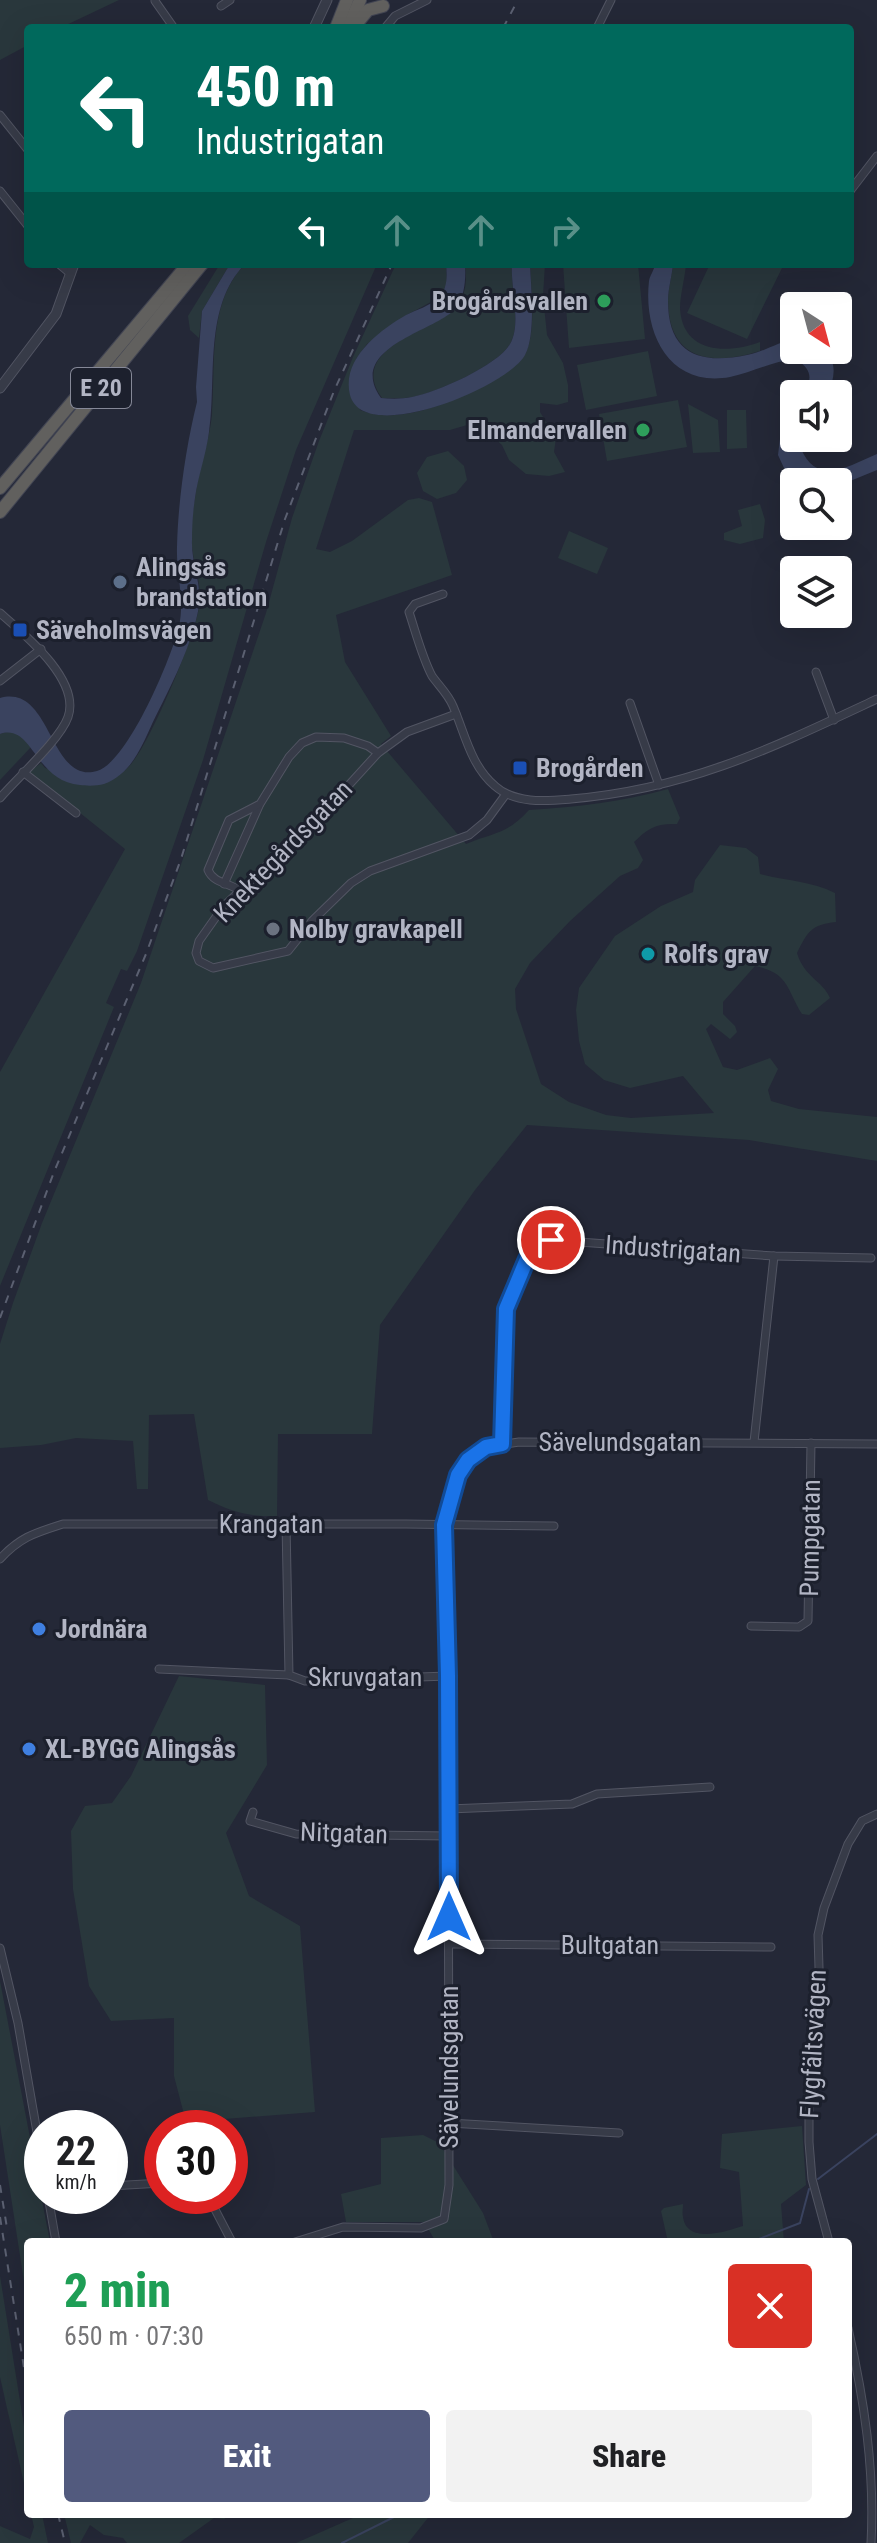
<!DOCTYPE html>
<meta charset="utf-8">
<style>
:root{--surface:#fff;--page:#f2f2f2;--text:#202124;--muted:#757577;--accent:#525a7e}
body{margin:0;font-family:"Roboto Condensed",sans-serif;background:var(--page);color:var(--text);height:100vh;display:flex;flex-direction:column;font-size:30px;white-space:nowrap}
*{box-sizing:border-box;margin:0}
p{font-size:26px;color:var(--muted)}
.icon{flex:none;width:44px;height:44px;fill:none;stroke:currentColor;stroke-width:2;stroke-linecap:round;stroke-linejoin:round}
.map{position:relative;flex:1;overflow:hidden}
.sheet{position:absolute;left:24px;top:2238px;width:828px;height:280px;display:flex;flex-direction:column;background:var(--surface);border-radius:8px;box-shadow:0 8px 32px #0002}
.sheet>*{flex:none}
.top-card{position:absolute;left:24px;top:24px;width:830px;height:244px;border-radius:8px;box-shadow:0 8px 32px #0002;background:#00695c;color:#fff;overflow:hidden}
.needle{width:52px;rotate:144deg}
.fabs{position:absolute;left:780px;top:292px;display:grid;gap:16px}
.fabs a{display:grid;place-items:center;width:72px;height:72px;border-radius:8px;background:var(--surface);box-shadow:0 8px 32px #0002;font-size:40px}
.speed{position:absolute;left:24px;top:2110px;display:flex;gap:16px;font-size:40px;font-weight:700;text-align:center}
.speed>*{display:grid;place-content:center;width:104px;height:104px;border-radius:50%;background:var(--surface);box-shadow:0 8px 32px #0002;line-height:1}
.speed small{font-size:20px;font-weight:400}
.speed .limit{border:12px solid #d22;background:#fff;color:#111}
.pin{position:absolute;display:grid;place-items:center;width:68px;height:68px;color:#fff;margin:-34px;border:4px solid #fff;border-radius:50%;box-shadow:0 2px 8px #0007}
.me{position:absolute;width:88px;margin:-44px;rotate:0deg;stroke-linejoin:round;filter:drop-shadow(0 0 6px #0008)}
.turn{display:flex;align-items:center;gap:28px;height:168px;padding:0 40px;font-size:36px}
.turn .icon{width:104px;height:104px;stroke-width:2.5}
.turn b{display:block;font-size:56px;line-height:68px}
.lanes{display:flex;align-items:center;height:76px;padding:0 40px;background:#0003;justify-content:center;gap:40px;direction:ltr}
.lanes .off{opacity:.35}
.round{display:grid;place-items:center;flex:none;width:84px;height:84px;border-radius:8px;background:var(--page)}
.summary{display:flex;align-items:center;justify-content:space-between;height:136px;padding:0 40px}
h1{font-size:48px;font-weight:800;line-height:60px;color:#1e9e55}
.button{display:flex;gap:16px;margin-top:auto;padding:16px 40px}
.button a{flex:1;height:92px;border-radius:8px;background:var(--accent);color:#fff;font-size:32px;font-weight:800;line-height:92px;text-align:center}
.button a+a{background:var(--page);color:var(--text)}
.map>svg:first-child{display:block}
</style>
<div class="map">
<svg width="877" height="2543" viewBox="0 0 877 2543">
<rect width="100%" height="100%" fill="#242837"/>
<g fill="#29373c">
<polygon points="0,0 119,0 60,28 28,28 28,45 0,60"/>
<polygon points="220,264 230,264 202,311 199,338 190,330 188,316"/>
<path d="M245,264H377L296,450L266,542L203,760L137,951L127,971L121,969L106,1003L114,1007L0,1286V1072L125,849L29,772L41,763L45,768L102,784C113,779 124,773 132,763C151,741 198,630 200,601C201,583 194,565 192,547C191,532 192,513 195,498C198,470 209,443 212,415C216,365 207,303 245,264Z"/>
<path d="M396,264H446L447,283L440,297L405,316L367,344L356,359L360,410C400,427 461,399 495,378C505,372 517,367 524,356C537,336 531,288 530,264H545L543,296L547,335L563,363L568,385V402L557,405L540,403V412L556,438L554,452L565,472L549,476L526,474L509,460L502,445L485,430L467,425L450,430H354L316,549L330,552L352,541L408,500L419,498L432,502L452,575L336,615L345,662L391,736L381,744L466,844C495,832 506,835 529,810C577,807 622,802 668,789L680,818L677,824C657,823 648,828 634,842L643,860L638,868L620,876L570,921L530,963L515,989L516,1009L541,1084L569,1102L606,1115L631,1118L714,1113L683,1076L630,1088L604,1080L585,1064L579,1041L576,1010L579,988L615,936L661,906L693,892L695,880L720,845L746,848L758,857L760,874C786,881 811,881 835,893L836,922C811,925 808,931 797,953C804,977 823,981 830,998L809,1015L802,1014C786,988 789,973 755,966L723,1002V1014L735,1026L737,1032L730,1039L711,1024L706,1029L723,1067L737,1070L770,1058L778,1069L768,1090L771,1101L799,1109L877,1117V1161L749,1140L527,1125L475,1190L380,1325L372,1434H278L277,1516C250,1517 232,1512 208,1500L194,1414L149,1415L148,1489H137L133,1441L76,1438L41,1445L0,1448V1344L13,1303L42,1223L141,983L266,613L292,518L319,441L353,357Z"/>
<path d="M465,264H512C510,286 522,324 510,344C497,366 437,392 413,397C402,399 392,398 382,398C350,354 416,334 442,318C449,314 459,302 463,295C467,285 466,274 465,264Z"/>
<polygon points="563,264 638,264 645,339 569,348"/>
<path d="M673,264H686C685,278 680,295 680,309C683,354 728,354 760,342V351C712,366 669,361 668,301C668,289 672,276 673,264Z"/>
<polygon points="710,264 784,264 747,339 687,313"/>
<polygon points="648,351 657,396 586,410 577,365"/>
<polygon points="678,400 687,447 607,461 599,414"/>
<polygon points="688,404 718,420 720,452 693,453"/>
<polygon points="727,410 746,410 747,448 727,449"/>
<polygon points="448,451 464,466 467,480 456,493 437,499 423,491 417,473 427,457"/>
<polygon points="760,504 765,520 763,538 740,544 724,540 724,533 742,526 738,510"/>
<polygon points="569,531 608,548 597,574 558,558"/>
<polygon points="9,731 20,734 31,747 0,780 0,734"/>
<polygon points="179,1676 265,1685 267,1765 226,1833 249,1896 300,1926 315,2112 186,2122 174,2076 174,2018 111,2021 89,1986 73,1889 71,1831 85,1806 112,1803 131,1776"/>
<polygon points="0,1981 50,2242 28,2242 28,2308 0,2125"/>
<path d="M802,2126L806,2185L781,2204L784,2242H668L661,2211L664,2208L683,2204C683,2209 682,2213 683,2217C687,2245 727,2231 743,2226L739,2172L720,2168L722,2134Z"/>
<polygon points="423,2135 439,2143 483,2213 494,2242 436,2242 424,2222 346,2222 341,2194 381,2184 381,2138"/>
<polygon points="0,2276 28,2451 28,2501 0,2377"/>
<polygon points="31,2514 42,2514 48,2543 0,2543 0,2526 30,2539 34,2527"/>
<polygon points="64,2514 231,2514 224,2519 214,2518 179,2543 127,2543 123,2538 104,2535 90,2525 80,2543 71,2543"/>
<polygon points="362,2514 431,2514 408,2543 296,2543"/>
</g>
<g fill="#3a435f">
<path d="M230,264H245C203,307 217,378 209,432C206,455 198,476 195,498C193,511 192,526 192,540C191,562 202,584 199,606C192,647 170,687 152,724C141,748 131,774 104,784C97,786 87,786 80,785C34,781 33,723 0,734V698C52,683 49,785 97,771C128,762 172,657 179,626C185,599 176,573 177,547C178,501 186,446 197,402L196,387L202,311Z"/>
<path d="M446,264H465C466,279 465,299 453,311C431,332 346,349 381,398C392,399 402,399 412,397C437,392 497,366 510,344C522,324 510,286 512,264H530C531,287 536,335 525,355C508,387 364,447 350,395C341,359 380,330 406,315C416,310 430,306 438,298C448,289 447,276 446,264Z"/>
<path d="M655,264H673C672,276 668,289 668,301C668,354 700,365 747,355C764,352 778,342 794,339V350H826C837,364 835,379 827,394H805C812,377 812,370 796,359C773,361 753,372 730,377C670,388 643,334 649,281C650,275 654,271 655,264Z"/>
<path d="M794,416V438H804L801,449C818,487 848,466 877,454V470L838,486V482H801L792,478L784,468L778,455L780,439Z"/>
</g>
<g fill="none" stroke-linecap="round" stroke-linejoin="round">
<g stroke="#3a435f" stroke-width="2">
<polyline points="818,2179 877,2134"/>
<polyline points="751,2242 800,2223 809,2189"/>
<polyline points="342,2543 400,2514"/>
</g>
<defs>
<g id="minor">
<polyline points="155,1 174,28"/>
<polyline points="221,6 230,0"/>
<polyline points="385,28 395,16 427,0"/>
<polyline points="597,28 611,0"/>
<polyline points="0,115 28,150"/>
<polyline points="0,191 28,226"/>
<polyline points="850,191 877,156"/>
<polyline points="59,264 71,274"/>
<path d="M443,594L415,604L409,612C416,633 422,657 432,676C439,686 448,694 453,706C465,734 471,766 495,786C515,804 546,801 571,799C689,789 772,748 877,699"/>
<path d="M0,613C24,634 81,680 68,717C60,740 17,778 0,798"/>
<polyline points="816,672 834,720"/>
<polyline points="0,681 41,649"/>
<polyline points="630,703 659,785"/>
<polyline points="456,714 407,732 378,753 337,798 223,907 199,941 196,953 199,961 213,968 288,951 312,921 351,883 370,871 469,835 487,820 506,794"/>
<polyline points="23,772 76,813"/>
<polyline points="224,884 259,806"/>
<path d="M240,891C229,882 214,884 208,870L229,820L260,804L289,757L302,743L316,737L344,738L368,746L378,753"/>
<polyline points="754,1442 774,1256"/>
<polyline points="502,1444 506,1309 527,1259 551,1240 774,1256 871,1258"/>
<polyline points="286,1524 289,1675 305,1681 448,1676"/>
<path d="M0,1559C20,1537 35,1533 63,1524H406L554,1526"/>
<polyline points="751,1626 799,1627 808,1621 811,1443"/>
<polyline points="159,1669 289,1675"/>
<polyline points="449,1809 572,1804 597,1794 710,1787"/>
<polyline points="253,1812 250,1821 296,1834 449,1836"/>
<polyline points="449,1944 771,1947"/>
<polyline points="0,1948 18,2023 42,2161"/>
<polyline points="449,2123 619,2133"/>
<polyline points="110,2186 162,2183"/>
<polyline points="48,2196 56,2242"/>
<polyline points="208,2196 232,2242"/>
<polyline points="295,2242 343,2227 421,2228 444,2219 449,2185 448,1676 444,1525 458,1475 468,1460 486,1447 519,1442 877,1444"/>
<polyline points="829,2242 812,2179 809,2142 809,2077 820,2001 818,1935 824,1908 848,1844 862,1821 877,1814"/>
<path d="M848,2328C864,2399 875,2470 871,2543"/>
</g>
<g id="tertiary">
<polyline points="314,28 327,0"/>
<polyline points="0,388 56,314 74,264"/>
</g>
<g id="trunk">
<polyline points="349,25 360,0"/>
<polyline points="336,28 347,0"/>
<polyline points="353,28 368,10 383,6"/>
<polyline points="0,488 188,264"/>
<polyline points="0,512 202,264"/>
</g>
</defs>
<use href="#minor" stroke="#525563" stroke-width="9"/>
<use href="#tertiary" stroke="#525563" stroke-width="11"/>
<use href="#trunk" stroke="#424553" stroke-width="14"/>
<use href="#minor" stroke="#373b48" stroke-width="7"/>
<use href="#tertiary" stroke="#373b48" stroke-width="9"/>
<use href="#trunk" stroke="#61605e" stroke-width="12"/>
<g stroke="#5b6071" stroke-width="2" stroke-dasharray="8 8" stroke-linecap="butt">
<polyline points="503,28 518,0"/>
<polyline points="0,1318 54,1172 146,954 181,859 285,519 334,391 392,264"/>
<polyline points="0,2185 7,2228"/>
<polyline points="0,2217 28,2393"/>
<polyline points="58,2514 65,2543"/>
</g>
</g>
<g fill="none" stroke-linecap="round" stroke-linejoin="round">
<defs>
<polyline id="route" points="449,1917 448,1676 444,1525 458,1475 468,1460 486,1447 502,1444 506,1309 527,1259 551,1240"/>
</defs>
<use href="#route" stroke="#114b97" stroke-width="20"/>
<use href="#route" stroke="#1a73e8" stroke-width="14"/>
</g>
<g fill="#2e9e5b" stroke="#1c202d" stroke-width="3">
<circle cx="604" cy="301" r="8"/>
<circle cx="643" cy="430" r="8"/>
</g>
<circle fill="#5c6f8a" stroke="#1c202d" stroke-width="3" cx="120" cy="582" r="8"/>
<g fill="#1a4fb4" stroke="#1c202d" stroke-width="3">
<rect x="12" y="622" width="16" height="16" rx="4"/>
<rect x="512" y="760" width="16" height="16" rx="4"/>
</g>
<circle fill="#6b7280" stroke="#1c202d" stroke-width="3" cx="273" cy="929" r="8"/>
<circle fill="#0f9aa8" stroke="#1c202d" stroke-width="3" cx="648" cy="954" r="8"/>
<g fill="#3f7fe0" stroke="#1c202d" stroke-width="3">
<circle cx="39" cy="1629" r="8"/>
<circle cx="29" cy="1749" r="8"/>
</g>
<g text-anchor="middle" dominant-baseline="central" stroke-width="6" stroke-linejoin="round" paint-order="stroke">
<rect fill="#1c202d" stroke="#858897" stroke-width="2" x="71" y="368" width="60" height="40" rx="6"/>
<g font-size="24" font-weight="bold" fill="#b2b5c4">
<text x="101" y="388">E 20</text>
</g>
<g font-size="26" font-weight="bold" fill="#b2b5c4" stroke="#1c202d" text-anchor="start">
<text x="588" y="301" text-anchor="end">Brogårdsvallen</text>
<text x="627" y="430" text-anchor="end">Elmandervallen</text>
<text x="136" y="567">Alingsås<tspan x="136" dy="30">brandstation</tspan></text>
<text x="36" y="630">Säveholmsvägen</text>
<text x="536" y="768">Brogården</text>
<text x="289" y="929">Nolby gravkapell</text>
<text x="664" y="954">Rolfs grav</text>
<text x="55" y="1629">Jordnära</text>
<text x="45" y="1749">XL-BYGG Alingsås</text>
</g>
<g font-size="26" fill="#b2b5c4" stroke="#1c202d">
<text transform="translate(283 851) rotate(-46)">Knektegårdsgatan</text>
<text transform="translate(673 1249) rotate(4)">Industrigatan</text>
<text x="620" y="1442">Sävelundsgatan</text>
<text x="271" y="1524">Krangatan</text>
<text transform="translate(810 1538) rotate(-89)">Pumpgatan</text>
<text x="365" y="1677">Skruvgatan</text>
<text transform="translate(344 1833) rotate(2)">Nitgatan</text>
<text x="610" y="1945">Bultgatan</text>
<text transform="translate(813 2044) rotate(-87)">Flygfältsvägen</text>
<text transform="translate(449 2067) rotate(-90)">Sävelundsgatan</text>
</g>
</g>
</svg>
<div class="fabs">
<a><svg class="needle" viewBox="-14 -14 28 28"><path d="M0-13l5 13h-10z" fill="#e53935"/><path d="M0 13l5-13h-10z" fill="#757577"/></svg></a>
<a><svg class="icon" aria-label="sound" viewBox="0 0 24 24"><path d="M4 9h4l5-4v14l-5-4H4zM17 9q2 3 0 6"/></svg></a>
<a><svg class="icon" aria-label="search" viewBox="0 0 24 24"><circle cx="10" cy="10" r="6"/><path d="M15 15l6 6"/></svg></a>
<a><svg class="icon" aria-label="layers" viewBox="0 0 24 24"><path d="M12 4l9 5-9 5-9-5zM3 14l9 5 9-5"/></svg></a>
</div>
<div class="speed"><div>22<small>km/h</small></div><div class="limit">30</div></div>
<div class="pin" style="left:551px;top:1240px;background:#d93025"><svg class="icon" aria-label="arrive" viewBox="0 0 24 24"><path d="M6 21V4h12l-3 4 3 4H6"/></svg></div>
<svg class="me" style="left:449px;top:1917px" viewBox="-20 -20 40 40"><path d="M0-17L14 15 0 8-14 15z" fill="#1a73e8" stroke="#fff" stroke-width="4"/></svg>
<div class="top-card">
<div class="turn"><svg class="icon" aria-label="left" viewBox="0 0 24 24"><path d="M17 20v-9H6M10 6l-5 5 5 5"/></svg><div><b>450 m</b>Industrigatan</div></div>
<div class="lanes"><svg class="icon" aria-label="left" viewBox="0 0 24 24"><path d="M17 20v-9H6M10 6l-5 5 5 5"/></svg><svg class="icon off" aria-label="ahead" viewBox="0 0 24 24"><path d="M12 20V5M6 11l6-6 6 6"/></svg><svg class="icon off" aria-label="ahead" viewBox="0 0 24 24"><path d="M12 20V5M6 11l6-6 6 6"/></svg><svg class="icon off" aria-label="right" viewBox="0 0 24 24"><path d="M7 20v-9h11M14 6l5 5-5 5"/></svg></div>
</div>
<section class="sheet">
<div class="summary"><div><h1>2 min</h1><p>650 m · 07:30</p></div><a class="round" style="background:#d93025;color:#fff"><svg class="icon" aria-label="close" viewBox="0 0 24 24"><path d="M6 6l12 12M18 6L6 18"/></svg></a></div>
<div class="button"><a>Exit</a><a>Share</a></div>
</section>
</div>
